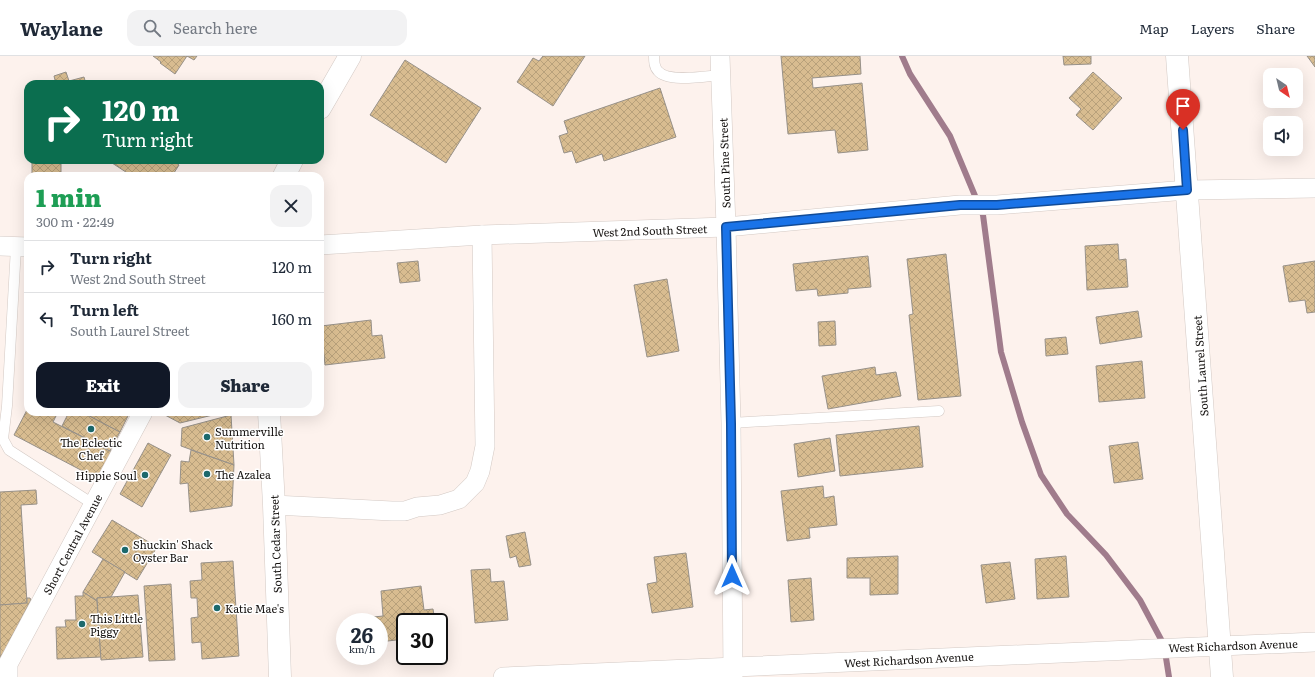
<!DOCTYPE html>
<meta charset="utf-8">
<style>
:root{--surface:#fff;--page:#f2f2f3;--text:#1f2937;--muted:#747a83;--line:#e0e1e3;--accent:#111827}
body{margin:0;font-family:Literata,serif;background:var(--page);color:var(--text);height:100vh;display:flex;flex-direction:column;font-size:15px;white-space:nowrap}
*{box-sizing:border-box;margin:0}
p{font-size:13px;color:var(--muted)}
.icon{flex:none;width:22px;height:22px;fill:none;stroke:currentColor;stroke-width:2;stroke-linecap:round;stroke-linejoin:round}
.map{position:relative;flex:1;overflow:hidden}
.details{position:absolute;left:24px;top:116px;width:300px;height:244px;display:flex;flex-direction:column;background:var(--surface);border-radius:12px;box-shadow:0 4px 16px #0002}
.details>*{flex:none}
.hud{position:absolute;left:24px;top:24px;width:300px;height:84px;border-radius:12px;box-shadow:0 4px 16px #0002;background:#0b6e4f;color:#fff;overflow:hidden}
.needle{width:26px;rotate:145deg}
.buttons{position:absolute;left:1263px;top:12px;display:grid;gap:8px}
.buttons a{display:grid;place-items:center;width:40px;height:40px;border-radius:8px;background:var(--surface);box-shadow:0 4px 16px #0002;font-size:20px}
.speed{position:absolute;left:336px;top:557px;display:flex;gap:8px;font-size:20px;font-weight:700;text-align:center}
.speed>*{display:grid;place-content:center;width:52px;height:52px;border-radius:50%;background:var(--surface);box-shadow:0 4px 16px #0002;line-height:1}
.speed small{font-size:10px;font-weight:400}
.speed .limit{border:2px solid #111;border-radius:6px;background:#fff;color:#111}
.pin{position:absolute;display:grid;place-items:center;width:34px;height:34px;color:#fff;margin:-41px -17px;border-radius:50% 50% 50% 0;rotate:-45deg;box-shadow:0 0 4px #0007}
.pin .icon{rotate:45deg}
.me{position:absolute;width:44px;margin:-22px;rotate:0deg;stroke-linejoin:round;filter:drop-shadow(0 0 3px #0008)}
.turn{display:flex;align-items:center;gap:14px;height:84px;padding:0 12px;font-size:18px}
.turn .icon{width:52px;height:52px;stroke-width:2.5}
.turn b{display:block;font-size:28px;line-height:34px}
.round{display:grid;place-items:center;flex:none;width:42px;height:42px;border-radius:12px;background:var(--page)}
.head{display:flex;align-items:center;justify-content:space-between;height:68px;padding:0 12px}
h1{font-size:24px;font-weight:800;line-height:30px;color:#1e9e55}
.button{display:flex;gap:8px;margin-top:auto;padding:8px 12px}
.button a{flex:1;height:46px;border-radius:12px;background:var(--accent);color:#fff;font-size:16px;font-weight:800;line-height:46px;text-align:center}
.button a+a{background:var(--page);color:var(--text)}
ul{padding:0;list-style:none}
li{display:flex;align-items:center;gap:12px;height:52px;padding:0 12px;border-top:1px solid var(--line)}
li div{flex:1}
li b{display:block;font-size:15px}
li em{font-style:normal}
header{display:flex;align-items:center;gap:24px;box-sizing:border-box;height:56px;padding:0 20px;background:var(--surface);border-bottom:1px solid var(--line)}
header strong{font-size:19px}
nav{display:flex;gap:22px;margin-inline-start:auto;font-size:14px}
.search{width:280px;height:36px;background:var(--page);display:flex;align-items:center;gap:10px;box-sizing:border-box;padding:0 14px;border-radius:12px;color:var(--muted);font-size:15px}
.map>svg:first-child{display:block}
</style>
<header>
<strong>Waylane</strong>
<div class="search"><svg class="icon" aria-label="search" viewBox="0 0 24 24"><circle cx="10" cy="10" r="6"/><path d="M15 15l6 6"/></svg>Search here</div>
<nav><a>Map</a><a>Layers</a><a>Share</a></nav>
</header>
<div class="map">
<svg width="1315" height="621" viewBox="0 0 1315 621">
<defs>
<pattern id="building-cross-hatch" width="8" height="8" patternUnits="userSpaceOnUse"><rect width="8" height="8" fill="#d8bc90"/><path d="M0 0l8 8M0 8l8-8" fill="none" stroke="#b8a17b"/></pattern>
</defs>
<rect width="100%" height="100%" fill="#fdf2ed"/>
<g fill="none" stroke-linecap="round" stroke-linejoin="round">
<polyline stroke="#a07c8c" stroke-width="6" points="902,0 910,18 950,80 983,159 1001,296 1022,366 1041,419 1067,458 1106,499 1140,544 1164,589 1169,621"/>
</g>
<g fill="url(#building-cross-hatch)" stroke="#979189">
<polygon points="153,0 197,0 194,4 187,0 175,18 160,7 161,6"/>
<polygon points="543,0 585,0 553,50 517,26 533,2 539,5"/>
<polygon points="781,0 860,0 861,18 812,22 813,32 862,27 868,94 838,97 835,74 788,78"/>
<polygon points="1063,0 1091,0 1091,8 1064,9"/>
<polygon points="1307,0 1315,0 1315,11"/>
<polygon points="405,4 481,52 446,107 370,59"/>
<polygon points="66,16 69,25 84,21 86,28 56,28 54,20"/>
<polygon points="1093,16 1122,42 1093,74 1076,59 1081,53 1069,42"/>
<polygon points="660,32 676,81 604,105 602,98 576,107 572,95 564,97 559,80 568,77 564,65"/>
<rect x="32" y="104" width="29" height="16"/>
<polygon points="109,104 172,104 179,109 172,120 132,120 109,105"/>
<polygon points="1118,188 1119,204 1126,203 1128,231 1087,234 1085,190"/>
<polygon points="946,198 961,340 918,344 909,259 913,258 907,203"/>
<polygon points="868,200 871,231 848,233 848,237 818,240 817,233 796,235 793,208"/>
<polygon points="418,205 420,225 400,227 397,207"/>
<polygon points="1315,205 1315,256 1307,257 1305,244 1289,246 1283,210"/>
<polygon points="667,223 679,295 647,301 634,229"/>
<polygon points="1138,255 1142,281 1100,288 1096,261"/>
<polygon points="371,264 372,280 382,279 385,302 325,309 321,270"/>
<polygon points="835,265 836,289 819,290 818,266"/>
<polygon points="1066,281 1068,298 1046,300 1045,283"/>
<polygon points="1142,305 1145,342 1099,346 1096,310"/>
<polygon points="875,311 876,319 896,316 901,340 828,353 822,320"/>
<polygon points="28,352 28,356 58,356 53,366 112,396 98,423 14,379"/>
<polygon points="69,356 82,356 120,376 110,395 62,370"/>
<polygon points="82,356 130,356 120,376"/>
<polygon points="167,356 225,356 180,367 165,359"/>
<polygon points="231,359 234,409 181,390 182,372"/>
<polygon points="919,370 923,411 840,420 836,379"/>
<polygon points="830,382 835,415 798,421 794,388"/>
<polygon points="1138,386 1143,423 1114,427 1109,390"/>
<polygon points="148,387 171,399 142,451 120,438"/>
<polygon points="191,394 234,409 232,450 190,456 188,427 180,428 181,405 189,406"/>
<polygon points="823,430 824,442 834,440 837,469 809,472 810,482 787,485 781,435"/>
<polygon points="36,434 37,448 21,449 27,547 0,549 0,436"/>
<polygon points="112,464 157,491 137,524 92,496"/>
<polygon points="525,476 531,509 519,511 516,500 510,502 506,480"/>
<polygon points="686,497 693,551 652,557 647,528 657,526 654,501"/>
<polygon points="898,500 898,538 870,539 870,522 847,522 847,502"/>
<polygon points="1066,500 1069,541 1037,543 1035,503"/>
<polygon points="103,503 125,516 111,541 97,542 97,545 83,536"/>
<polygon points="233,505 239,600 202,603 201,586 192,587 191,562 198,561 197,542 191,542 190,525 202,524 201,507"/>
<polygon points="1010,506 1015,543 986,547 981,509"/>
<polygon points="490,513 491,526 504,525 508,564 475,567 471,514"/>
<polygon points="811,522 814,564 791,566 788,524"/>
<polygon points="171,528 175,604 149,605 144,530"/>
<polygon points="421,530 424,554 433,553 435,566 405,566 405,583 379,586 379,566 355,566 355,563 383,560 381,535"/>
<polygon points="83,536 97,545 101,601 57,603 56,571 66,571 65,564 76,564 75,540 83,540"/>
<polygon points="138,539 143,601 101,604 97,542"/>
<polygon points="27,542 30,542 31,544 0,603 0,549 27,547"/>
</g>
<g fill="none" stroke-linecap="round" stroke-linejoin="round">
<defs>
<g id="lane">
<path d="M654,0C654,5 654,11 658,15C668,27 706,20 720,19"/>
<polyline points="16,191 7,350 3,383 9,394 93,448"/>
<polyline points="731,367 939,355"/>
</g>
<g id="street">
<polyline points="720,0 726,171 731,367 733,621"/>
<polyline points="320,189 482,179 726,171 960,149 997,149 1187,134 1315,132"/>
<polyline points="0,190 28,191"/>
<polyline points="274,449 392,455 405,455 417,451 440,449 459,443 475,427 480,415 485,390 482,179"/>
<polyline points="8,621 8,608 143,356"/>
<polyline points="503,621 1315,586"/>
</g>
<g id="secondary">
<polyline points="1177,0 1222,621"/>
<polyline points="320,52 350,0"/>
<polyline points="284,120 292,104"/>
<polyline points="269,356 274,449 280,621"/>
</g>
</defs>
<use href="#lane" stroke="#d3c9c4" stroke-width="11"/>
<use href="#street" stroke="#d3c9c4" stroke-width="20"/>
<use href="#secondary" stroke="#d3c9c4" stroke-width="23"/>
<use href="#lane" stroke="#fff" stroke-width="10"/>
<use href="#street" stroke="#fff" stroke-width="19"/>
<use href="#secondary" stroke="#fff" stroke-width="22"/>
</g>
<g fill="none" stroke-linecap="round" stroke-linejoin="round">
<defs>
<polyline id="route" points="732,520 731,368 726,171 960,149 997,149 1187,134 1183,74"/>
</defs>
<use href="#route" stroke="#114b97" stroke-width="10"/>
<use href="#route" stroke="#1a73e8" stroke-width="7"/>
</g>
<g fill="#1c696c" stroke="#fff" stroke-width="1.5">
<circle cx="91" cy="373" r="4"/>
<circle cx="207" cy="381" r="4"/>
<circle cx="207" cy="418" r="4"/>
<circle cx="145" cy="419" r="4"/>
<circle cx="125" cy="494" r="4"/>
<circle cx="217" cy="552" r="4"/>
<circle cx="82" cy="568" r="4"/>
</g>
<g text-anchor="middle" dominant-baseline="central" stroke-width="3" stroke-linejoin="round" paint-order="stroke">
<g font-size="11" fill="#151210" stroke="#fff">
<text transform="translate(724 107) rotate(-92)">South Pine Street</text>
<text transform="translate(650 174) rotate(-2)">West 2nd South Street</text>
<text transform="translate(1200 310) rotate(-94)">South Laurel Street</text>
<text transform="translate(72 488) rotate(-62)">Short Central Avenue</text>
<text transform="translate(275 488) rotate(-92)">South Cedar Street</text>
<text transform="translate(1233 589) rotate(-2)">West Richardson Avenue</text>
<text transform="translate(909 603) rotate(-3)">West Richardson Avenue</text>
</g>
<g font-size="11" fill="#151210" stroke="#fff" text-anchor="start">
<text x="215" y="375">Summerville<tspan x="215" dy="13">Nutrition</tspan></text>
<text x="91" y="386" text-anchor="middle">The Eclectic<tspan x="91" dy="13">Chef</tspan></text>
<text x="215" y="418">The Azalea</text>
<text x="137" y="419" text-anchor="end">Hippie Soul</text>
<text x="133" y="488">Shuckin' Shack<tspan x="133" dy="13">Oyster Bar</tspan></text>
<text x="225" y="552">Katie Mae's</text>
<text x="90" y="562">This Little<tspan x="90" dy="13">Piggy</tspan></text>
</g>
</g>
</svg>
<div class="buttons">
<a><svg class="needle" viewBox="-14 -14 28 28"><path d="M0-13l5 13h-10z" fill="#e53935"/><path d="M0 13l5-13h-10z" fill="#747a83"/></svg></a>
<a><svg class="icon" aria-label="sound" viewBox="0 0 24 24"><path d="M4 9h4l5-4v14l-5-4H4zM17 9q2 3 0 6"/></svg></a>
</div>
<div class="speed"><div>26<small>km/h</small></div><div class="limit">30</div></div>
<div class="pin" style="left:1183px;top:74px;background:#d93025"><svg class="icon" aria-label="arrive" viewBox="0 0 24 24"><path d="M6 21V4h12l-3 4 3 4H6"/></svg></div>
<svg class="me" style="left:732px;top:520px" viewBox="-20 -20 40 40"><path d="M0-17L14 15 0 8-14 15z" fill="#1a73e8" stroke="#fff" stroke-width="4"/></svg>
<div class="hud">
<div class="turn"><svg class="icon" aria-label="right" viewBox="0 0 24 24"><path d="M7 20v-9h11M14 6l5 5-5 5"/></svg><div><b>120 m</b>Turn right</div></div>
</div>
<section class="details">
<div class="head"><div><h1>1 min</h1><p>300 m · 22:49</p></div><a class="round"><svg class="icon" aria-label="close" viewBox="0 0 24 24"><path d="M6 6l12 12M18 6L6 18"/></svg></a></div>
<ul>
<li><svg class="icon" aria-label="right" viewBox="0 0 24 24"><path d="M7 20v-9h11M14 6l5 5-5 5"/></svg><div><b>Turn right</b><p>West 2nd South Street</p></div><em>120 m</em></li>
<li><svg class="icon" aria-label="left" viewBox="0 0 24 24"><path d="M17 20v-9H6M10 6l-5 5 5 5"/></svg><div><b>Turn left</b><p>South Laurel Street</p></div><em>160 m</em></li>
</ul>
<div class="button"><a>Exit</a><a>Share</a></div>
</section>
</div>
